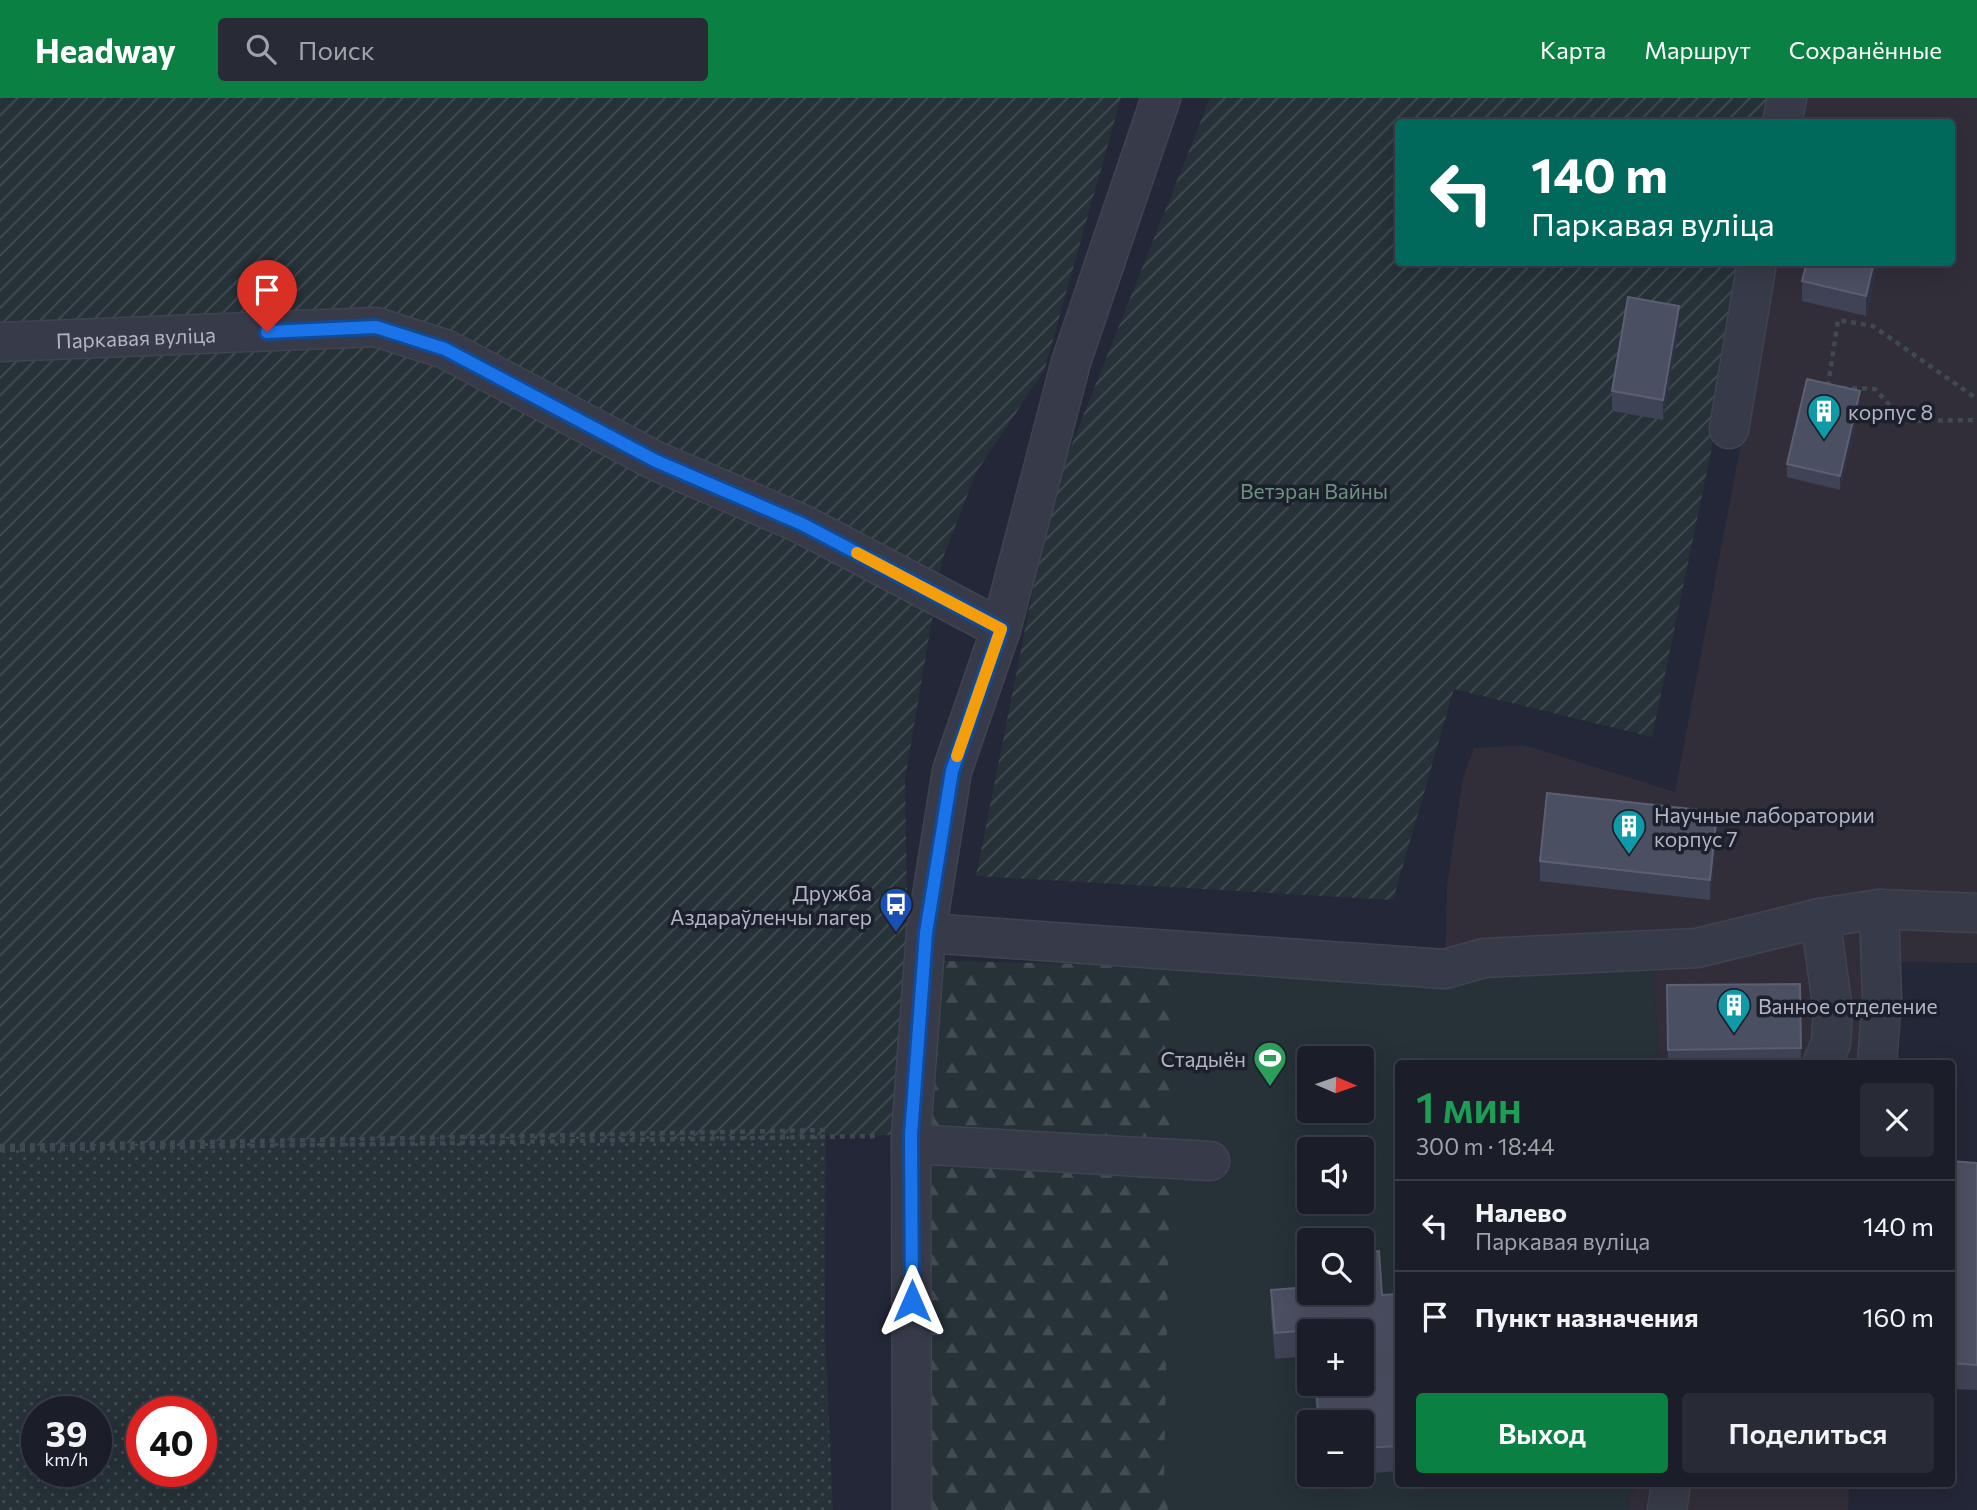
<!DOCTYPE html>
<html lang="ru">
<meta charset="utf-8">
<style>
:root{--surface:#1b1d29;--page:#282a35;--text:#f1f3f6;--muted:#a0a2a8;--line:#393b46;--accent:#0b8043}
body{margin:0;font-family:Commissioner,sans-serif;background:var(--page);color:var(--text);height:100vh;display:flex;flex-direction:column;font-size:26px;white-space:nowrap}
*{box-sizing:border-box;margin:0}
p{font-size:23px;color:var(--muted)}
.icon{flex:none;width:38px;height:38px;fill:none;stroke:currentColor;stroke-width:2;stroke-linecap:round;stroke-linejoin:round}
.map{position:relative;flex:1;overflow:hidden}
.details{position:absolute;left:1395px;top:962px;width:560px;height:427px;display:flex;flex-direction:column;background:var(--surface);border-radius:7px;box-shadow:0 7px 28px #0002,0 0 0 2px var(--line)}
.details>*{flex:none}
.banner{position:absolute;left:1395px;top:21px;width:560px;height:147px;border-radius:7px;box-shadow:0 7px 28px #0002,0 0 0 2px var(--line);background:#00695c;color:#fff;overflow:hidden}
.needle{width:46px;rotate:92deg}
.buttons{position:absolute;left:1297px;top:948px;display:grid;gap:14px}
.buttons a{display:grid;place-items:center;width:77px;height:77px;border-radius:7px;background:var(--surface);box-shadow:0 7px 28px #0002,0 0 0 2px var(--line);font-size:35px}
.speed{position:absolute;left:21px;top:1298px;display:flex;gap:14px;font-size:35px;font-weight:700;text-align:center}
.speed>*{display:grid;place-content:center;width:91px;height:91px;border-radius:50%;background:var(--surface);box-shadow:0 7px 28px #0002,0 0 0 2px var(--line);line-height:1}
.speed small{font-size:18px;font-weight:400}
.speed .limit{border:10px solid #d22;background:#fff;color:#111}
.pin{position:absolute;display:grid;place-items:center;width:60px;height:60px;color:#fff;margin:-72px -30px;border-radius:50% 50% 50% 0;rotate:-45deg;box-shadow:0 0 7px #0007}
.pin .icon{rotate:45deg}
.me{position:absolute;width:77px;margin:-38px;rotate:0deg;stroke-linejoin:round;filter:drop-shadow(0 0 5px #0008)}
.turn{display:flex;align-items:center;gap:24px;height:147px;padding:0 21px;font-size:32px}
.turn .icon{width:91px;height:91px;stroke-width:2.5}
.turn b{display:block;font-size:49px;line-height:60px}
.round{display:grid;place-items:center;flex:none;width:74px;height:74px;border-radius:7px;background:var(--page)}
.headline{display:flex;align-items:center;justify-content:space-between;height:119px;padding:0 21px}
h1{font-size:42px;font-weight:600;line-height:52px;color:#1e9e55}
.cta{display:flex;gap:14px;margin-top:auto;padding:14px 21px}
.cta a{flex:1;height:80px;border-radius:7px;background:var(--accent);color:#fff;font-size:28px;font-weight:600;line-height:80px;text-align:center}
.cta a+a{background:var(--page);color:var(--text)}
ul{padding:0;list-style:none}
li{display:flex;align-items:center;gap:21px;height:91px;padding:0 21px;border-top:2px solid var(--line)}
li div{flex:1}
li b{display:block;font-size:26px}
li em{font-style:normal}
header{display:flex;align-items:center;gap:42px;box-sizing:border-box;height:98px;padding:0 35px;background:var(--accent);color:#fff}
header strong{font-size:33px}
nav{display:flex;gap:38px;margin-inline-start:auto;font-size:24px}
.search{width:490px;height:63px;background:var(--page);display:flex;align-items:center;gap:18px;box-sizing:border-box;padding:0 24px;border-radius:7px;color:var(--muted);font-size:26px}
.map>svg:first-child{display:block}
</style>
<header>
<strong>Headway</strong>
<div class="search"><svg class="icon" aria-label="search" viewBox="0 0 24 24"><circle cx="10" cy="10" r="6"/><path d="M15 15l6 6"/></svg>Поиск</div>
<nav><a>Карта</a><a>Маршрут</a><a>Сохранённые</a></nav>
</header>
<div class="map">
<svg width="1977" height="1412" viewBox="0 0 1977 1412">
<defs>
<pattern id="forest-firs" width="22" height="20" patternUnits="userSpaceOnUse" patternTransform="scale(1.75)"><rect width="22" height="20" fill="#263138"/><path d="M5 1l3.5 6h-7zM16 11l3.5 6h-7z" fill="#434c53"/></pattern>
<pattern id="park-dots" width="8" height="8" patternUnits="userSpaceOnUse" patternTransform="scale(1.75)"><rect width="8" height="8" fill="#263138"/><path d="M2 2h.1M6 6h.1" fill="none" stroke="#434c53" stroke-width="1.8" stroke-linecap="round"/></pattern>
<pattern id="garden-furrows" width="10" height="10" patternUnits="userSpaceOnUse" patternTransform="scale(1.75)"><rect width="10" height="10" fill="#263138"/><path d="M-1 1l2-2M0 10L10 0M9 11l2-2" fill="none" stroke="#434c53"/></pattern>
</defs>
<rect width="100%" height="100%" fill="#242737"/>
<g fill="#322e39">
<polygon points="1806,0 1977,0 1977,865 1866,863 1862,966 1659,966 1653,865 1445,871 1447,788 1463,680 1474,650 1524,647 1675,694 1775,165 1951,164 1951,24 1801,24"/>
<polygon points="1641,1386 1849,1386 1848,1412 1629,1412 1628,1398"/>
</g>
<polygon fill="url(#forest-firs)" points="904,862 1174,868 1195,1412 916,1412"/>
<path fill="url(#park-dots)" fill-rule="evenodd" d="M826,1032L825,1229L833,1412H0V1048ZM37,1314H96V1374H37ZM142,1314H201V1374H142Z"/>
<g fill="url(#garden-furrows)">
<polygon points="0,0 1121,0 1044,273 977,373 942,462 905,681 911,1037 447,1039 0,1048"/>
<polygon points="1210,0 1785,0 1779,24 1398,24 1398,164 1750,165 1652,639 1454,591 1393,802 976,778 1052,396"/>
</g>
<path fill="#263138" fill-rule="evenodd" d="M1653,865L1659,966H1398V1386H1641L1628,1398L1629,1412H1168L1164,1382L1174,868ZM1309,961H1362V1013H1309ZM1309,1052H1362V1104H1309ZM1309,1143H1362V1195H1309ZM1309,1234H1362V1286H1309ZM1309,1325H1362V1377H1309Z"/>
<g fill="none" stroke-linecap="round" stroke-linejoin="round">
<defs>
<g id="minor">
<polyline points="1782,24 1787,0"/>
<path id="s1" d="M0,244L376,229L445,251L656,363L802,426L1001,531"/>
<polyline points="1729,331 1757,164"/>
<polyline points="1820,820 1833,912 1831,945 1822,966"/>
<polyline points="926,835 1445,871 1484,860 1697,850 1820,820 1879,811 1977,815"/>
<polyline points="1877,966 1882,900 1879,811"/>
<polyline points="911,1046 1210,1063"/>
<polyline points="912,1412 911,1037 926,835 952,673 1001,531 1071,264 1161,0"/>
<polyline points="1667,1412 1671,1386"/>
</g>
</defs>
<use href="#minor" stroke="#404351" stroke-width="41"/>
<g stroke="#3e4a50" stroke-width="4.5" stroke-dasharray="5 5" stroke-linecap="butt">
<polyline points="1828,288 1838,222 1873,228 1977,301"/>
<polyline points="1842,290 1875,291 1904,323 1977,322"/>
<polyline points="0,1048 826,1032"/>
<polyline points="0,1052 878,1038"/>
</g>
<use href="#minor" stroke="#373a48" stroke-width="38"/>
</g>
<g fill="#3f4356">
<polygon points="1807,164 1878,164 1866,218 1802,203 1802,183"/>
<polygon points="1679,228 1663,322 1612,313 1612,293"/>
<polygon points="1860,307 1840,392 1787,379 1787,366"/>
<polygon points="1717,733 1710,802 1540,783 1540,763"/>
<polygon points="1800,886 1801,966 1668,966 1667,887"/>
<polygon points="1951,1063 1977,1065 1977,1292 1951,1291"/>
<polygon points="1271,1192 1382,1197 1398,1196 1398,1373 1362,1376 1362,1325 1317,1325 1314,1286 1362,1286 1362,1234 1309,1234 1309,1258 1275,1261 1271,1217"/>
<polygon points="1321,1377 1345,1377 1321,1379"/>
</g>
<g fill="#2f3245">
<polygon points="1874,164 1878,164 1866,218 1866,198"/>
<polygon points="1679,208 1679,228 1663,322 1663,302"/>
<polygon points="1860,293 1860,307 1840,392 1840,378"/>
<polygon points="1717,714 1717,733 1710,802 1710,782"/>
</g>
<g fill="#4b4f62" stroke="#5b5f71" stroke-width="2">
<polygon points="1807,164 1874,164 1866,198 1802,183"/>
<polygon points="1628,199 1679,208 1663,302 1612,293"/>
<polygon points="1807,281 1860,293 1840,378 1787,366"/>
<polygon points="1547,695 1717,714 1710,782 1540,763"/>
<polygon points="1800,886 1801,950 1668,952 1667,887"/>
<polygon points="1951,1063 1977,1065 1977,1267 1951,1265"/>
<polygon points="1379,1153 1382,1197 1398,1196 1398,1348 1362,1350 1362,1325 1319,1325 1316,1286 1362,1286 1362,1234 1312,1234 1312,1232 1275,1235 1271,1192 1309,1189 1309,1195 1362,1195 1362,1155"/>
</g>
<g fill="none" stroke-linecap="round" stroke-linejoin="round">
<defs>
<polyline id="route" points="267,234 376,229 445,251 656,363 802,426 1001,531 952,673 926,835 911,1037 912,1203"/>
</defs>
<use href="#route" stroke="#114b97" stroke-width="18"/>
<use href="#route" stroke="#1a73e8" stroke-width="12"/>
<polyline stroke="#f59e0b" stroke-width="12" points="857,455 1001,531 957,658"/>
</g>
<defs>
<symbol id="building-pin" viewBox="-11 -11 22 30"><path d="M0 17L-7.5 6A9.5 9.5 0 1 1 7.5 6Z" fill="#0f9aa8" stroke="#1c1f2c"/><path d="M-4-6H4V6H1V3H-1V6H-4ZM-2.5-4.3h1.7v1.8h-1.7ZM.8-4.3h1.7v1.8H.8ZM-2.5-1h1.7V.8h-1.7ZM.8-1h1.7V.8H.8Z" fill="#fff"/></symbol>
<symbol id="bus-pin" viewBox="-11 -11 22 30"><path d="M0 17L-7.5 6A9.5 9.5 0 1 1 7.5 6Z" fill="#1a4fb4" stroke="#1c1f2c"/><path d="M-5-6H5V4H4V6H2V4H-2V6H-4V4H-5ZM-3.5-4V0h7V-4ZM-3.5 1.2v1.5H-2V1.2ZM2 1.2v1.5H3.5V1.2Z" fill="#fff"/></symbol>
<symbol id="stadium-pin" viewBox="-11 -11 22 30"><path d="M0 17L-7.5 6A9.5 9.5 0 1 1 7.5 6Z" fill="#2e9e5b" stroke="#1c1f2c"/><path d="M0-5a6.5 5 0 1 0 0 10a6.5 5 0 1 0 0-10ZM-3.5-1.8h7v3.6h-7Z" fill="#fff"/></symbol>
</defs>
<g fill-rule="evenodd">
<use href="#building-pin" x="1805" y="294" width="38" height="52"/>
<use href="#building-pin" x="1610" y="709" width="38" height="52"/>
<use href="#bus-pin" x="877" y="787" width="38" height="52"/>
<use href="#building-pin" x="1715" y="888" width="38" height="52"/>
<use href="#stadium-pin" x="1251" y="941" width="38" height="52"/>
</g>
<g text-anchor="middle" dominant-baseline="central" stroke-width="7" stroke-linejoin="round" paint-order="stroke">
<g font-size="21" fill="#b2b4c4" stroke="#1c1f2c">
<text stroke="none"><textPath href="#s1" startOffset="136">Паркавая вуліца</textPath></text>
</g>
<g font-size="21" fill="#b2b4c4" stroke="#1c1f2c" text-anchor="start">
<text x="1848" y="313">корпус 8</text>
<text x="1654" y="716">Научные лаборатории<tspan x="1654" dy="24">корпус 7</tspan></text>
<text x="872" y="794" text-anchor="end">Дружба<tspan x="872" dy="24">Аздараўленчы лагер</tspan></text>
<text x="1758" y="907">Ванное отделение</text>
<text x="1246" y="960" text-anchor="end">Стадыён</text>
</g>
<g font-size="21" fill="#6c927e" stroke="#1c1f2c">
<text x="1314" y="392">Ветэран Вайны</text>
</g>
</g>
</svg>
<div class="buttons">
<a><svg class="needle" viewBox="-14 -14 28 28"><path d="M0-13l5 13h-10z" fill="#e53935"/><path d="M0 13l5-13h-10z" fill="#a0a2a8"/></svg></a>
<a><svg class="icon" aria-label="sound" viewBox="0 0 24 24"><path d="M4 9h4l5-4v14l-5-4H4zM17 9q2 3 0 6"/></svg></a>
<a><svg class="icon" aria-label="search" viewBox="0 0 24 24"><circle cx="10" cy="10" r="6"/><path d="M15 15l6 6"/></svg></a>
<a>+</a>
<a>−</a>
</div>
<div class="speed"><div>39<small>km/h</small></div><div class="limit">40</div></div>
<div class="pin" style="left:267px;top:234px;background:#d93025"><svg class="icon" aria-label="arrive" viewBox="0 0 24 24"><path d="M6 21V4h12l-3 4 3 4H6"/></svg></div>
<svg class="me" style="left:912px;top:1203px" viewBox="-20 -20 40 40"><path d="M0-17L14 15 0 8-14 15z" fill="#1a73e8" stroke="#fff" stroke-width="4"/></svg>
<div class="banner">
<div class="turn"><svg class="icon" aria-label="left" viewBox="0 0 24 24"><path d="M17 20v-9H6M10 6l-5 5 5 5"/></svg><div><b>140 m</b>Паркавая вуліца</div></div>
</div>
<section class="details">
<div class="headline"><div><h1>1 мин</h1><p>300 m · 18:44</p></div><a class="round"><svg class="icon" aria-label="close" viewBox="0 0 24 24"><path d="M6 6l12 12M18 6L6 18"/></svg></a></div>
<ul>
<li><svg class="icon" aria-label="left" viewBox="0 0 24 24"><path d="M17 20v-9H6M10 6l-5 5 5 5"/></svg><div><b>Налево</b><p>Паркавая вуліца</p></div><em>140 m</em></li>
<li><svg class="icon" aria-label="arrive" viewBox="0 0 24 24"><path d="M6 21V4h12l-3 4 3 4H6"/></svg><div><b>Пункт назначения</b></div><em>160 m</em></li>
</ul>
<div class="cta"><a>Выход</a><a>Поделиться</a></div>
</section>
</div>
